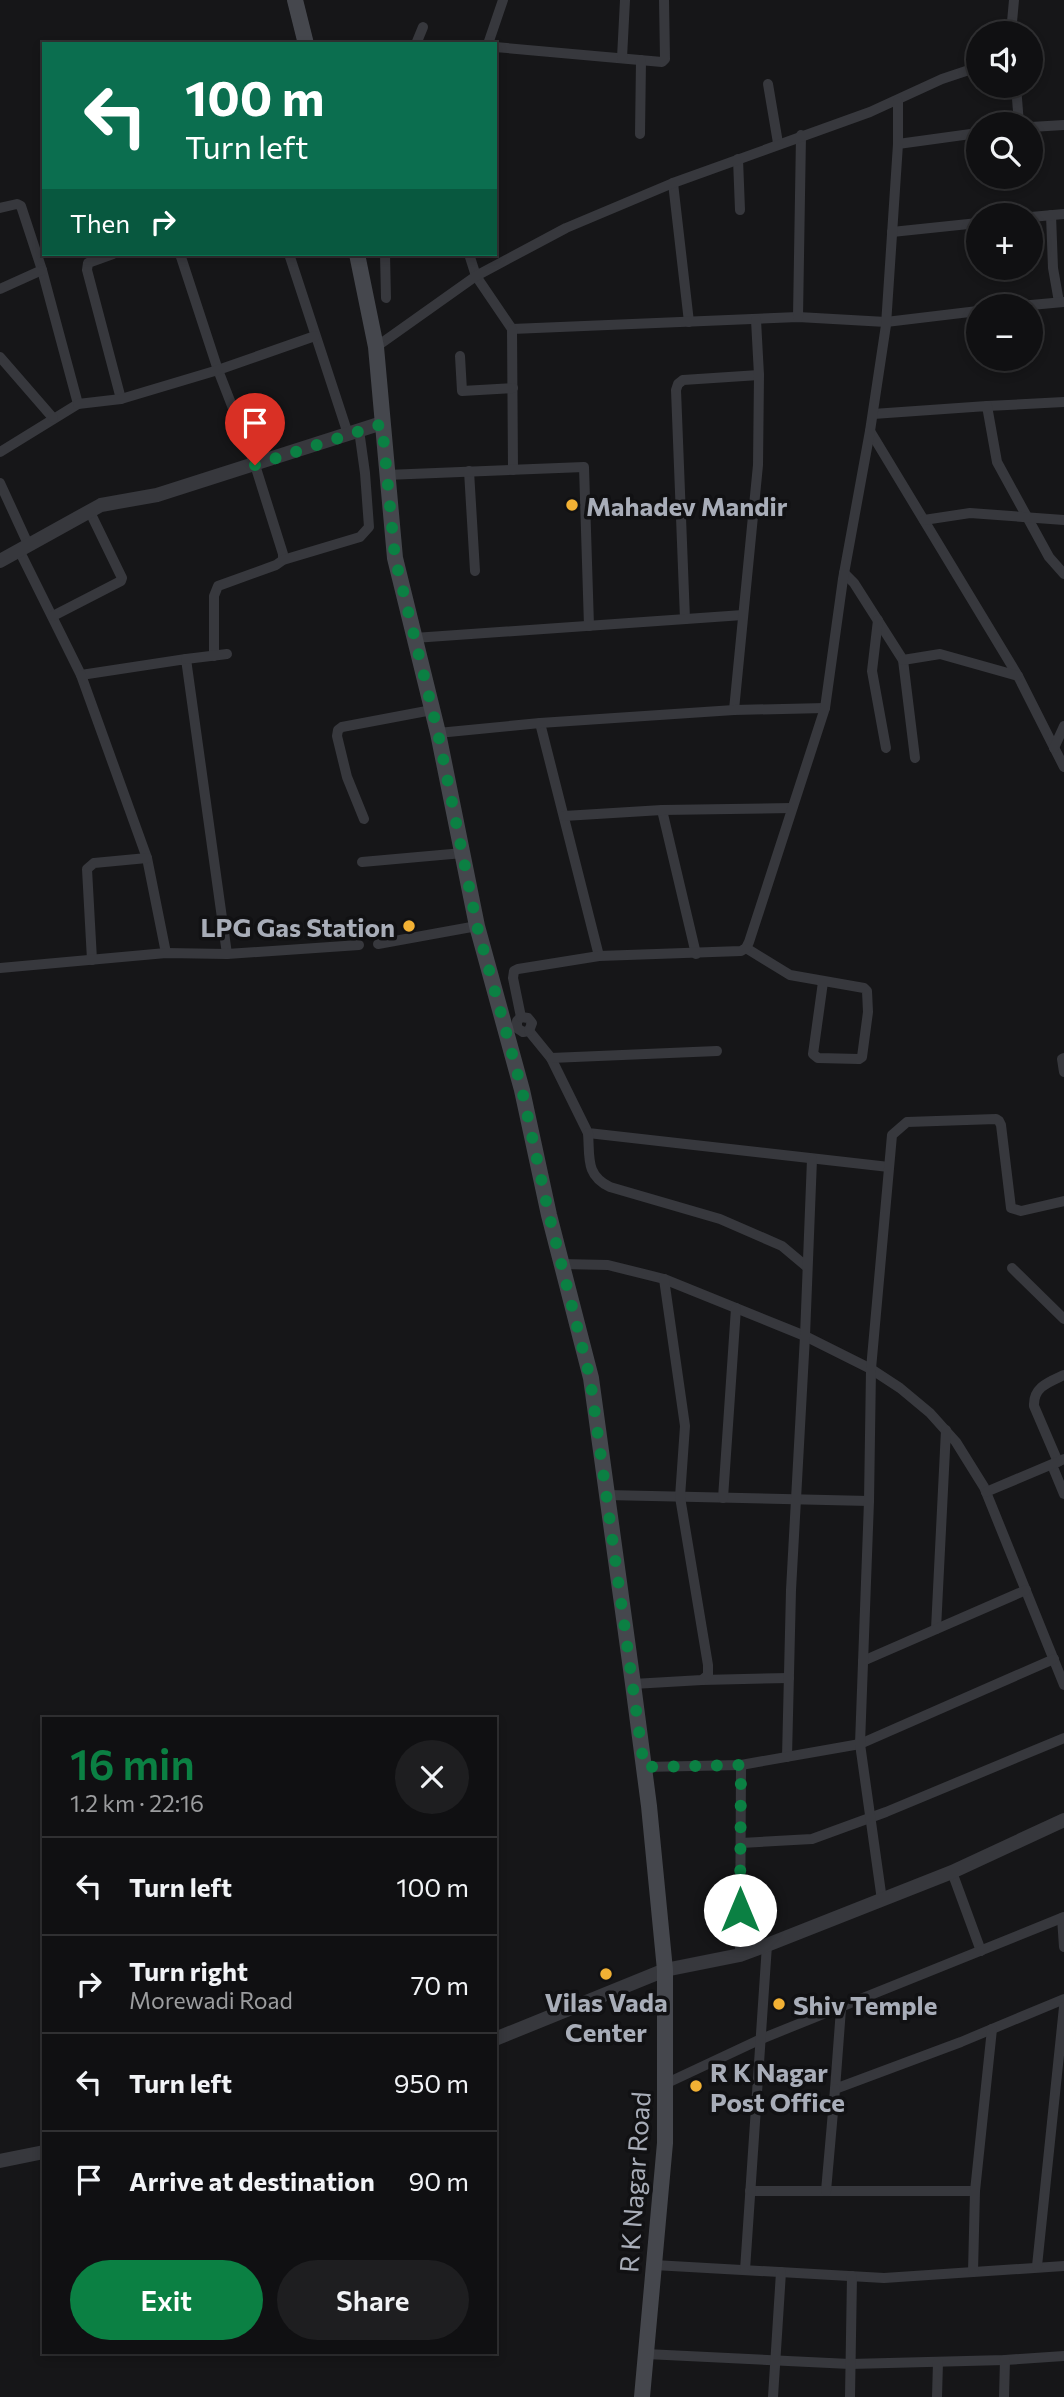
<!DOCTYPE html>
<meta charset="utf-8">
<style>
:root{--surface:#101012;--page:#1e1e20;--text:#f1f3f6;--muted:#9c9d9f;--line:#303032;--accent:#0b8043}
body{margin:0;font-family:Commissioner,sans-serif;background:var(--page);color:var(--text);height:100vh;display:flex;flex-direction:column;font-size:26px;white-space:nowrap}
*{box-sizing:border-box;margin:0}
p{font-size:23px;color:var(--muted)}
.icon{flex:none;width:38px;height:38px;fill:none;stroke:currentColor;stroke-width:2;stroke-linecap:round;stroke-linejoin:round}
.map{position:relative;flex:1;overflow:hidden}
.side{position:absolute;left:42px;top:1717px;width:455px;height:637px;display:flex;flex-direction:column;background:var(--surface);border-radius:0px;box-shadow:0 4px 10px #0003,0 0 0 2px var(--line)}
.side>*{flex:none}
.top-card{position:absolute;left:42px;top:42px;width:455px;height:214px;border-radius:0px;box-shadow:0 4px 10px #0003,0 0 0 2px var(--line);background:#0b6e4f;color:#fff;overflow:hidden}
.controls{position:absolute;left:966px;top:21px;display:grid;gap:14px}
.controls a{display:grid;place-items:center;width:77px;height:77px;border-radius:50%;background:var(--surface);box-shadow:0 4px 10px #0003,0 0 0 2px var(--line);font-size:35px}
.pin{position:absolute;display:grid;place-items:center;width:60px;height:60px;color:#fff;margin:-72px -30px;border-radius:50% 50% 50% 0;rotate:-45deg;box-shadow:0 0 7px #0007}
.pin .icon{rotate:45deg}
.me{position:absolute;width:77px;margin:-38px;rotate:0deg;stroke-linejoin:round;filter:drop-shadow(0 0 5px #0008)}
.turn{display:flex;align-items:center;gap:24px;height:147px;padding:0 28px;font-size:32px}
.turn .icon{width:91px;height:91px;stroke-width:2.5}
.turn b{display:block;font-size:49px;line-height:60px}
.then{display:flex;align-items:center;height:66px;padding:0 28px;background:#0003;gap:14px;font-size:26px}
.round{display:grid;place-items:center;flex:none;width:74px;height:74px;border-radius:37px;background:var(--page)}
.head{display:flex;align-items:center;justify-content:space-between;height:119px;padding:0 28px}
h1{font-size:42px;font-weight:600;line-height:52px;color:var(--accent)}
.button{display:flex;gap:14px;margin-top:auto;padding:14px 28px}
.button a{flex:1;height:80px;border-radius:42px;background:var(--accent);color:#fff;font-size:28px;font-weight:600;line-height:80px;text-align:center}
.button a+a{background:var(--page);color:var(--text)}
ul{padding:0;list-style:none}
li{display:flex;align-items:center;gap:21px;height:98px;padding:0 28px;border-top:2px solid var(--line)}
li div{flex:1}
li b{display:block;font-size:26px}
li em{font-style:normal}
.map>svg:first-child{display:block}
</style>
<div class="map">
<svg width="1064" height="2397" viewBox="0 0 1064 2397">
<rect width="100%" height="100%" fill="#161618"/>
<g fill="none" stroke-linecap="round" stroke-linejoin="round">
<g stroke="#37383d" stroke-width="10">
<polyline points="1011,33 1014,0"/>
<polyline points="416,44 423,27"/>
<polyline points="488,44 503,0"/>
<polyline points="495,47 662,62 665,59 664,0"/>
<polyline points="622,58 625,0"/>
<polyline points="768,84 778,143"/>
<polyline points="1016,86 1019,124"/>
<polyline points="1031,127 1064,125"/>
<polyline points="640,134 641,60"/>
<polyline points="898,144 978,133"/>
<polyline points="738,159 740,210"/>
<polyline points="673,183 689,322"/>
<polyline points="0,208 17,204 21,206 42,270 78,404 0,452"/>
<polyline points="1051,215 1053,268 1059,302"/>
<polyline points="1031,217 1064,214"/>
<polyline points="892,232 978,223"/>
<polyline points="113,254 88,263 87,270 121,399"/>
<polyline points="180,254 218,370 255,465 283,554 283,560"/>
<polyline points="289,254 348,434"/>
<polyline points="385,254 386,298"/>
<polyline points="469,254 476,276 512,329 798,317 886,322 978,311"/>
<polyline points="0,289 42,270"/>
<polyline points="1020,306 1064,302"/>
<polyline points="798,317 801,135"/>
<polyline points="512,329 513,470"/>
<polyline points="376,347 476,276 566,228 673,183 870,112 942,79 978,67"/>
<polyline points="460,356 462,391 513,388"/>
<polyline points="0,357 53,418"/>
<polyline points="78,404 121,399 218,370 315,336"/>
<polyline points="987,406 1064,402"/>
<polyline points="873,414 987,406 997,462 1049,557 1064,574"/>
<polyline points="870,431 1018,676 1064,767"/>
<polyline points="469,471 475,571"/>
<polyline points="386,475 584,467 589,626"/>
<polyline points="0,483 28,544"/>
<polyline points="924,520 970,513 1064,520"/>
<polyline points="19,550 81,675 186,659 227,954"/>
<polyline points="844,573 854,583 903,660 915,758"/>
<polyline points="53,616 121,581 122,578 89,510"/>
<polyline points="685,619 676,390 678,384 683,380 759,375"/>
<polyline points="878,620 872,671 886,748"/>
<polyline points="414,638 743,615"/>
<polyline points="214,656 214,596 218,586 276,565 283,560 360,537 369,527 365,473 359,430"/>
<polyline points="186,659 227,654"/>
<polyline points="903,660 940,654 1018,676"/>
<polyline points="81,675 147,858 166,953"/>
<polyline points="734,710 758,465 759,375 756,320"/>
<polyline points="540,723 599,956"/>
<polyline points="438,733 540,723 734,710 825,708"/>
<polyline points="1054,748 1064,726"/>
<polyline points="662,810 696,954"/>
<polyline points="564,816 662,810 792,808"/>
<polyline points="364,819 347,777 337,736 338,730 342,727 432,710"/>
<polyline points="362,862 463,853"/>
<polyline points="378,944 477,926"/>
<polyline points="746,948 790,975 864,988 867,991 868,1012 862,1057 859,1059 818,1058 813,1054 823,982"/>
<polyline points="92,960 87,869 94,863 147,858"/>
<polyline points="0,968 166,953 227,954 359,945"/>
<polyline points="521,1017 517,1021 517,1028 523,1032 529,1031 551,1058 588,1133 889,1167"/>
<polyline points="529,1031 532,1023 528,1018 521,1017 513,978 514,971 518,969 599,956 741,951 746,948 749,942 825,708 843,579 870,431 886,325 898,144 898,101"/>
<polyline points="551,1058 717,1051"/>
<polyline points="1064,1058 1062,1059 1064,1072"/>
<path d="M588,1133C590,1157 585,1175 610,1187L720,1219L782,1246L807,1267"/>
<polyline points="561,1264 608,1265 664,1279 805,1336 871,1369 900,1388 930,1413 956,1442 984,1487 1064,1685"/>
<polyline points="1012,1268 1064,1319"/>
<path d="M1058,1462L1034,1406C1033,1387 1049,1382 1064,1375"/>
<polyline points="1052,1465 1064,1494"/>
<polyline points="986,1492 1064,1459"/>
<polyline points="606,1495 869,1501"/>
<polyline points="723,1498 736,1308"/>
<polyline points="936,1629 946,1430"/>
<polyline points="863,1661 1026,1590"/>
<polyline points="702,1680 789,1678"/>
<polyline points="633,1684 702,1680 708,1675 708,1665 680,1497 685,1426 664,1279"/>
<polyline points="787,1757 791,1590 805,1336 812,1159"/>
<polyline points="644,1767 741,1765 860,1744 1054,1659"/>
<polyline points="741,1843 812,1839 886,1812 1064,1738"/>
<polyline points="952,1872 981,1951"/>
<polyline points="882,1900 860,1744 869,1501 871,1369 892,1135 907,1122 996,1119 999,1121 1001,1125 1011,1208 1021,1211 1064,1201"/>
<polyline points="1062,1918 1064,1947"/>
<polyline points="740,1955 741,1765"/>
<polyline points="841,2009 835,2089 961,2042 1064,1999"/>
<polyline points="665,2084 761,2039 1064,1917"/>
<polyline points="750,2191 975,2191"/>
<polyline points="826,2191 835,2089"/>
<polyline points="654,2265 884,2278 1064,2266"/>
<polyline points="1037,2266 1064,2007"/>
<polyline points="745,2270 767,1945"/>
<polyline points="973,2272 975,2191 992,2029"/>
<polyline points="646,2354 850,2364 1005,2360 1064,2356"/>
<polyline points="773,2397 781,2272"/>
<polyline points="850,2397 852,2276"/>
<polyline points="937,2397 938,2362"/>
<polyline points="1004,2397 1005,2360"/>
</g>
<g stroke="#37383d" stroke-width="14">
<polyline points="0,561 101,505 157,495 382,423"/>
<polyline points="495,2039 665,1970 740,1955 767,1945 952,1872 1064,1820"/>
<polyline points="0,2161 44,2152"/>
</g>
<g stroke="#45474d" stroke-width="16">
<polyline points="295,0 306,44"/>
<polyline points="357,254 376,347 395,558 438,733 477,926 522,1090 549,1215 591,1378 633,1684 649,1806 665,1970 665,2143 642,2397"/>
</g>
</g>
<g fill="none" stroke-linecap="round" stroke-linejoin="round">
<polyline stroke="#0b8043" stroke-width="12" stroke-dasharray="0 21.6" points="255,465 382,424 395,558 438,733 477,926 522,1090 549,1215 590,1378 644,1767 741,1765 740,1910"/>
</g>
<g fill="#f2b134" stroke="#111113" stroke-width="2.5">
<circle cx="572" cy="505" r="7"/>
<circle cx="409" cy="926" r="7"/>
<circle cx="606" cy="1974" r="7"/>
<circle cx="779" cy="2004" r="7"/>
<circle cx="696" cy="2086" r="7"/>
</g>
<g text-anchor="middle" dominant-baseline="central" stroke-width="7" stroke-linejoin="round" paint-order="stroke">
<g font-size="26" font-weight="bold" fill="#a8adb8" stroke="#111113" text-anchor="start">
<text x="586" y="505">Mahadev Mandir</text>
<text x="395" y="926" text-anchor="end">LPG Gas Station</text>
<text x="606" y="2001" text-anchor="middle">Vilas Vada<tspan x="606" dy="30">Center</tspan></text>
<text x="793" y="2004">Shiv Temple</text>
<text x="710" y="2071">R K Nagar<tspan x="710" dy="30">Post Office</tspan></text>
</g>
<g font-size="26" fill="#a8adb8" stroke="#111113">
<text transform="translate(634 2182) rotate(-86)">R K Nagar Road</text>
</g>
</g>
</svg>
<div class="controls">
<a><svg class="icon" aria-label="sound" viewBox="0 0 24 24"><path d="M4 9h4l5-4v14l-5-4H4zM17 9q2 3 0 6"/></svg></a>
<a><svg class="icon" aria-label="search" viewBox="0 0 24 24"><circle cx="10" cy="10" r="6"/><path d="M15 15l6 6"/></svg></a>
<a>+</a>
<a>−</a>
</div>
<div class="pin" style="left:255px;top:465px;background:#d93025"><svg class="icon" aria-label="arrive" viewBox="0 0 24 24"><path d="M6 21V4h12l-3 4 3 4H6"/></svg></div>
<svg class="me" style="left:740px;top:1910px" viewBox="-20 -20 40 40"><circle r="19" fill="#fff"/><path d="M0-13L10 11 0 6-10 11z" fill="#0b8043"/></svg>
<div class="top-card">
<div class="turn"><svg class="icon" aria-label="left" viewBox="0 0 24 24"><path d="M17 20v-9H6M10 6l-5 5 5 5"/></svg><div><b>100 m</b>Turn left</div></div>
<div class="then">Then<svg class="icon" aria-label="right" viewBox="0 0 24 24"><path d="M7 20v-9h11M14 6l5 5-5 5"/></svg></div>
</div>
<section class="side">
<div class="head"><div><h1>16 min</h1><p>1.2 km · 22:16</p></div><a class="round"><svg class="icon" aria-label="close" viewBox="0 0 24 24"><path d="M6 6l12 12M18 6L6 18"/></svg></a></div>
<ul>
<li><svg class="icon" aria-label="left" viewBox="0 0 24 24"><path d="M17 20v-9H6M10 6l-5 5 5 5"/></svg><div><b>Turn left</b></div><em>100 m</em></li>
<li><svg class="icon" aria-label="right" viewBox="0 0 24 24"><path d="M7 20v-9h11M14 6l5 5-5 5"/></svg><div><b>Turn right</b><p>Morewadi Road</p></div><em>70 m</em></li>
<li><svg class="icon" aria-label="left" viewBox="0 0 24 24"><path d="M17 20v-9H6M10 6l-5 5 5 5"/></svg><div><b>Turn left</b></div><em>950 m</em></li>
<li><svg class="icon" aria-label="arrive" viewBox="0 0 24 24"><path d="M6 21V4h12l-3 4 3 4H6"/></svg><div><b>Arrive at destination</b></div><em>90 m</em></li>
</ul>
<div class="button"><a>Exit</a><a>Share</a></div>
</section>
</div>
